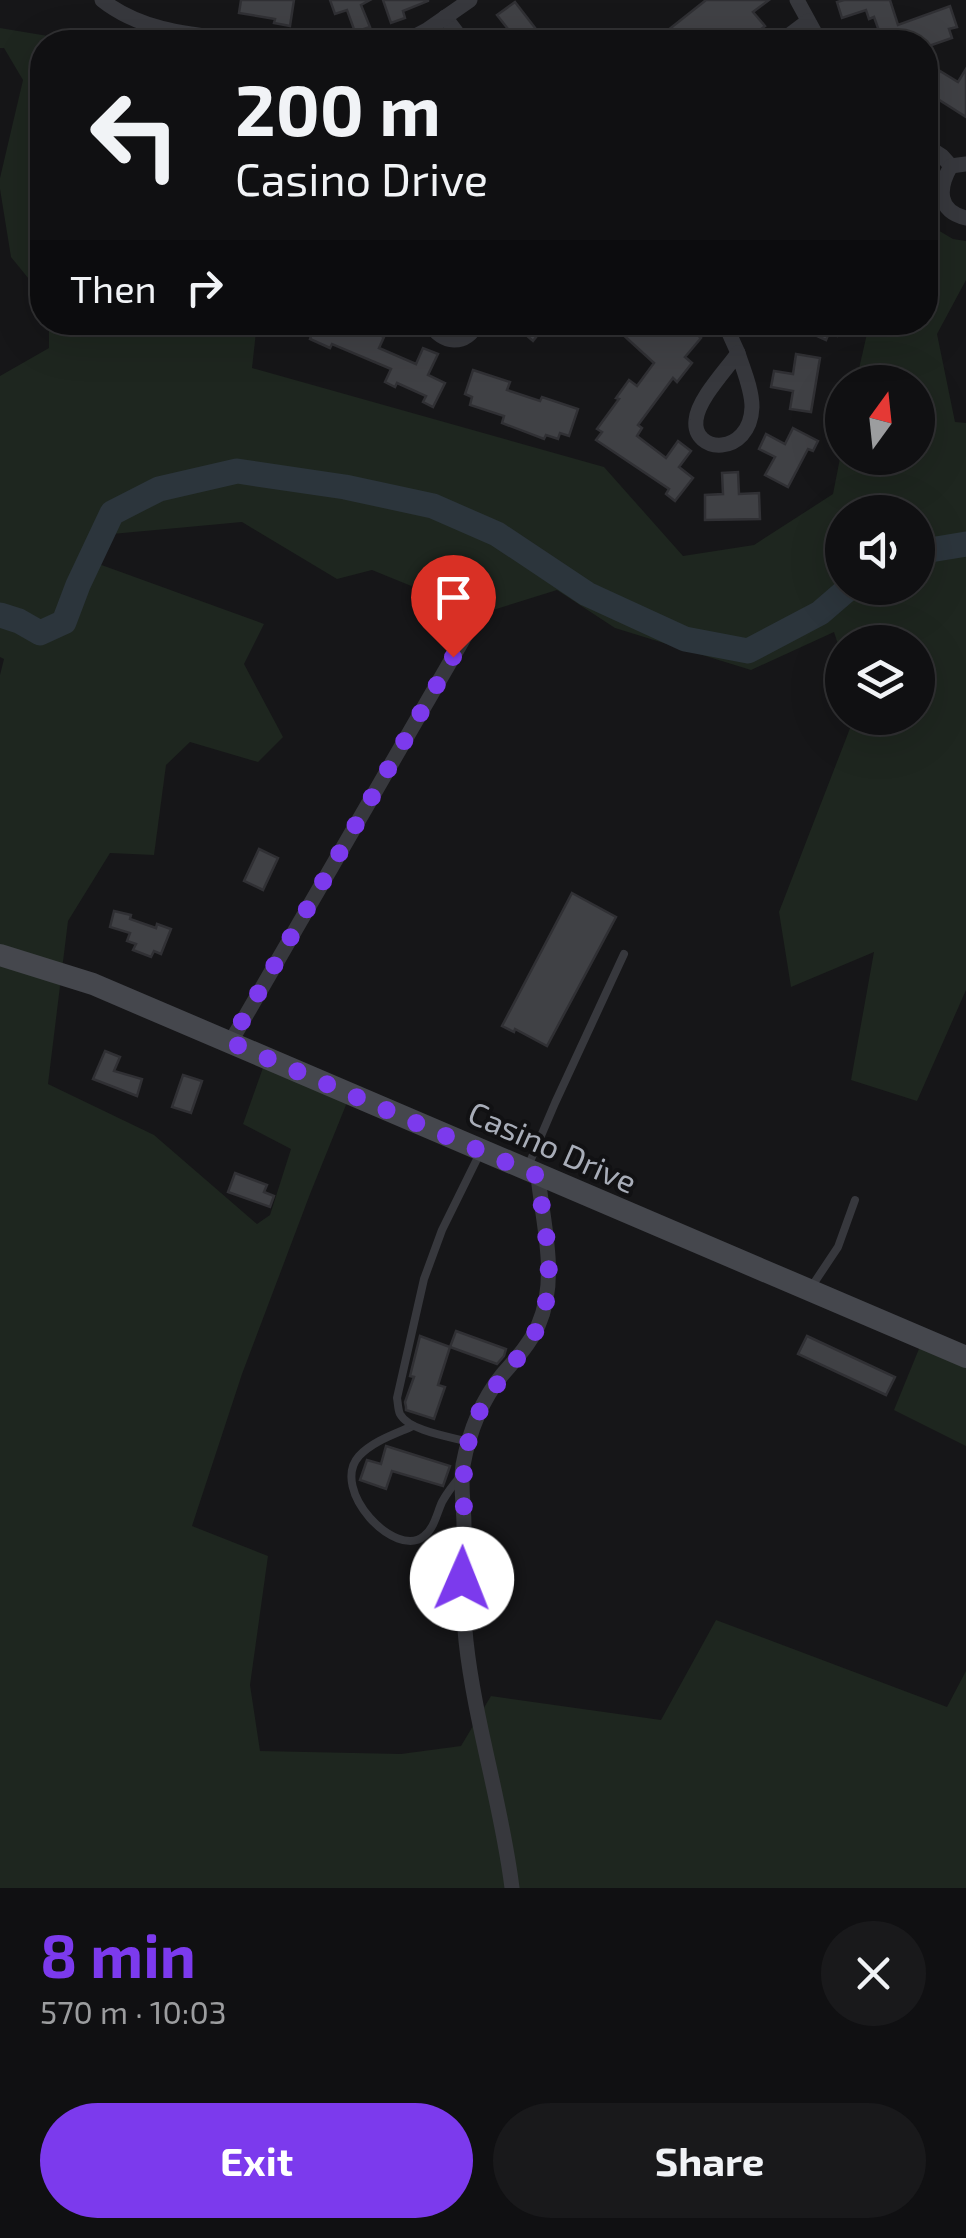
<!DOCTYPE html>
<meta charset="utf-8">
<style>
:root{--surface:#101012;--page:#19191b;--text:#f1f3f6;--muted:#9c9d9f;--line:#303032;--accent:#7c3aed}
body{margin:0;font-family:"Exo 2",sans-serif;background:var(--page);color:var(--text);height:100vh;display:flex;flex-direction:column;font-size:38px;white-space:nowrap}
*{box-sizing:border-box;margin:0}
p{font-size:32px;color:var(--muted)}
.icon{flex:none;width:55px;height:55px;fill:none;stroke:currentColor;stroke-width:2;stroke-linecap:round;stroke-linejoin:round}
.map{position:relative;height:1888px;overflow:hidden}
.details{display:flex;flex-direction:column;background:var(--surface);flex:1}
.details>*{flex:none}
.hud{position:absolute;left:30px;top:30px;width:908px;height:305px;border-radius:40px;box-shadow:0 10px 40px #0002,0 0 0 2px var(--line);background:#101012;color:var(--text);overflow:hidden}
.needle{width:65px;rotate:15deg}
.controls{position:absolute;left:825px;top:365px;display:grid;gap:20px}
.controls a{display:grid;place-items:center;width:110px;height:110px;border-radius:50%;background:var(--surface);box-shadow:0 10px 40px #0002,0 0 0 2px var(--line);font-size:50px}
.pin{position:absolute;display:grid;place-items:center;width:85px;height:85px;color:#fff;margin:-102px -42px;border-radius:50% 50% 50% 0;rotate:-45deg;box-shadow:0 0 10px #0007}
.pin .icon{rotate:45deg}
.me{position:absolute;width:110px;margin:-55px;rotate:1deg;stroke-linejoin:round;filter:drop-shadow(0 0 8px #0008)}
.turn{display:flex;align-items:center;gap:35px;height:210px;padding:0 40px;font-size:45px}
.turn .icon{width:130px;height:130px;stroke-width:2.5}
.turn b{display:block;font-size:70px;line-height:85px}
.then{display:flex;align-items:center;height:95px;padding:0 40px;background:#0003;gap:20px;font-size:38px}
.round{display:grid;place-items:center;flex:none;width:105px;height:105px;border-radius:52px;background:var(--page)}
.headline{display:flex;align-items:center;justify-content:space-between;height:170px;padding:0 40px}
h1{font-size:60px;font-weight:700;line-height:75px;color:var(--accent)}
.cta{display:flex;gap:20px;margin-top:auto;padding:20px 40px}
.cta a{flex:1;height:115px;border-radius:60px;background:var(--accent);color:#fff;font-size:40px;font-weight:700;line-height:115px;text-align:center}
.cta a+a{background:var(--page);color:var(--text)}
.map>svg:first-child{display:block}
</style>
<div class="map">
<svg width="966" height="1888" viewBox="0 0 966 1888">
<rect width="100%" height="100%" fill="#161618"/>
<g fill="#1e261f" fill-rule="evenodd">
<polygon points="0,28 84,42 42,42 42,295 11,257 0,189 0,178 23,80 4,48 0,48"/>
<path d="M931,226L953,239L966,241V280L937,334L955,422L966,423V990L917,1101L851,1080L874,952L791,987L779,912L854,718H918V642H842V656L834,632L751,670L615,628L557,590L480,614L372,570L337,579L242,522L112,534L85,559L264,624L244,664L283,737L258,762L190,742L166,765L154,855L110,853L68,921L48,1084L154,1135L257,1224L270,1215L291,1149L243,1124L264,1065L348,1100L310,1194L242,1374L192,1526L268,1556L250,1685L260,1751L401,1754L461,1746L491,1696L661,1720L716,1620L947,1707L966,1671V1888H0V675L4,659L0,657V376L49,348V323H257L252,368L604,467L683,556L754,545L833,494L842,448V458H918V382H856L868,329L872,323L925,322V236ZM842,512H918V588H842Z"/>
<polygon points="923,1339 966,1357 966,1542 966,1446 894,1410"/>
</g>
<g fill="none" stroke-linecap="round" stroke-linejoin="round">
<g stroke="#2c353c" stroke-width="25">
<polyline points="918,552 966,544"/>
<polyline points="0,615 19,621 40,633 64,622 78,585 112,513 159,489 237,471 345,487 433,506 497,534 587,594 685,639 748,651 820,613 849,588"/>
</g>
</g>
<g fill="#404145" stroke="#303034" stroke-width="2.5">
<polygon points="241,0 294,0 290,26 274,23 275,19 239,13"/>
<polygon points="330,0 370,0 361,5 370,27 355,32 347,10 335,14"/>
<polygon points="383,0 428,0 428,1 403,11 405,18 391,23"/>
<polygon points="706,0 769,0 753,12 765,26 745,42 710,42 704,34 693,42 653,42"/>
<polygon points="844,0 890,0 898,25 950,6 957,27 949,29 952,38 929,46 925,46 925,42 883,42 874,17 869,19 866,10 842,18 837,2"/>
<polygon points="515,2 546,42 491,42 508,29 497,15"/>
<polygon points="966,69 966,117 936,98 925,114 925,95 940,71 958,82"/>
<polygon points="287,322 351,322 384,337 379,348 416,364 423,348 438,354 428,375 445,383 433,407 423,402 426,396 397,383 395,387 385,382 391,369 332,344 330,348 310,339 312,333"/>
<polygon points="511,322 548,322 533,341"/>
<polygon points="609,322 682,322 701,338 685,357 692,363 677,382 673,378 638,425 642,428 637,436 666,458 678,441 691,451 679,467 693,478 675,501 666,494 669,489 596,440 602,432 597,429 619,399 616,398 629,380 637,386 654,363"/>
<polygon points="786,322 842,322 837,336 829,333 826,340"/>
<polygon points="796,354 820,358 811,412 790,409 793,391 771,387 774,371 793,374"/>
<polygon points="473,370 510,382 507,390 540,401 542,397 578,409 569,436 560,433 558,439 546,435 544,439 502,423 504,416 470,405 472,397 465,394"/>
<polygon points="793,428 818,441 813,451 808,449 788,487 765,475 775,457 759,449 766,434 785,444"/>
<polygon points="738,472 739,494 759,493 760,519 705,520 705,495 723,494 722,473"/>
<polygon points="259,849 278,858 263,890 244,881"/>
<polygon points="572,893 616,917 547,1046 515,1029 514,1032 502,1026"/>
<polygon points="114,911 131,915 130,919 156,928 157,924 171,929 161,954 154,951 151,957 133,950 136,944 127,941 130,933 110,927"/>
<polygon points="105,1051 120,1057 114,1071 142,1079 137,1096 93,1079"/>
<polygon points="183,1075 202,1081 191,1113 172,1107"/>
<polygon points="235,1173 267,1185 264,1192 274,1196 270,1207 228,1192"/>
<polygon points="456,1331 506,1349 504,1356 497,1364 450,1347"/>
<polygon points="420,1336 450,1347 438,1385 445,1387 434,1419 406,1410 406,1407 405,1402 414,1377 410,1376"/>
<polygon points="807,1336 895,1377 886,1395 798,1354"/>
<polygon points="386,1446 450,1466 443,1486 392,1471 386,1489 360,1480 367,1460 381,1464"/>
</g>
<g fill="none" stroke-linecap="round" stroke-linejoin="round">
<g stroke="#37383d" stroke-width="8">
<polyline points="529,1164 555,1103 624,954"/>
<polyline points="812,1286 838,1247 855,1200"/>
<path d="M413,1426C395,1434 373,1441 359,1456C329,1490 396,1560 424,1536C434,1529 437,1513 442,1502C447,1493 453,1485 460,1477"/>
<path d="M469,1442C451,1437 409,1431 400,1414C398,1410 398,1403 397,1398L424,1279L442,1230L479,1155"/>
</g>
<g stroke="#37383d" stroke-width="15">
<path d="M102,0C145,34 200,35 252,42"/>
<polyline points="797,0 820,42"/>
<polyline points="445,17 464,42"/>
<polyline points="404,42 427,30 470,0"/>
<polyline points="780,42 808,21"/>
<polyline points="925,145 942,156 951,166"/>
<path d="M966,164L951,166C938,188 937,211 966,218"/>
<path d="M428,322C443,345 465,347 479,322"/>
<polyline points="719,322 729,333 738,353"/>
<path d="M738,353C743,369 752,389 752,407C750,457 692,454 696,420C698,399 726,370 738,353Z"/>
<polyline points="230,1043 472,624"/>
<path d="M512,1888C502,1805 475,1724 466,1641C462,1603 463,1564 464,1526C464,1506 460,1486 463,1465C469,1433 481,1401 502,1375C515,1360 529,1345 538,1326C559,1278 543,1226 538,1176"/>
</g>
<polyline stroke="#45474d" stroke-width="22" points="0,955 93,984 966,1357"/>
</g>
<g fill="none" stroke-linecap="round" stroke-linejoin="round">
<path stroke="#7c3aed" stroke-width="18" stroke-dasharray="0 32.4" d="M453,657L230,1042L538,1176C543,1228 562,1287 533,1336C513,1369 482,1394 471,1433C463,1459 463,1482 464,1509C465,1533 463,1556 462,1579"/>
</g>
<g text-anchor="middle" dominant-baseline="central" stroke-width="8" stroke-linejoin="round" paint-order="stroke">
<g font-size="32" fill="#a8adb8" stroke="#111113">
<text transform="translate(553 1146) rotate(24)">Casino Drive</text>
</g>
</g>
</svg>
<div class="controls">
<a><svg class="needle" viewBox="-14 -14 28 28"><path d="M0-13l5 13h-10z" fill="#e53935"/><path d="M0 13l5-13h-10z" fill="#9c9d9f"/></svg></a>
<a><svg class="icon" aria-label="sound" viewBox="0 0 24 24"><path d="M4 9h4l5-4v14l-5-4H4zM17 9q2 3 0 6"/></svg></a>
<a><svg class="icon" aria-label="layers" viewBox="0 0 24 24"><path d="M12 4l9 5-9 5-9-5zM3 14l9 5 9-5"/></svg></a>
</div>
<div class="pin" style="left:453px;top:657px;background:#d93025"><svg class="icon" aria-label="arrive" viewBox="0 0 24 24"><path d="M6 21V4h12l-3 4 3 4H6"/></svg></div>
<svg class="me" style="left:462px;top:1579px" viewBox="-20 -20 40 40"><circle r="19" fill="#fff"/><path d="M0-13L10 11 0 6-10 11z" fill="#7c3aed"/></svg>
<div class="hud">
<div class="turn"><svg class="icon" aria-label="left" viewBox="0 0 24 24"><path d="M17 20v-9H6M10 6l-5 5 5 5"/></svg><div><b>200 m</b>Casino Drive</div></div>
<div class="then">Then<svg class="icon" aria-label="right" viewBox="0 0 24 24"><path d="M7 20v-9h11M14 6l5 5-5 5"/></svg></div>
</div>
</div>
<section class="details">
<div class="headline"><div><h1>8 min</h1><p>570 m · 10:03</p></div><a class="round"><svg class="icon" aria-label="close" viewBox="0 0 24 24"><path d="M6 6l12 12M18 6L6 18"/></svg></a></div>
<div class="cta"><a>Exit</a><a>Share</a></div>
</section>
